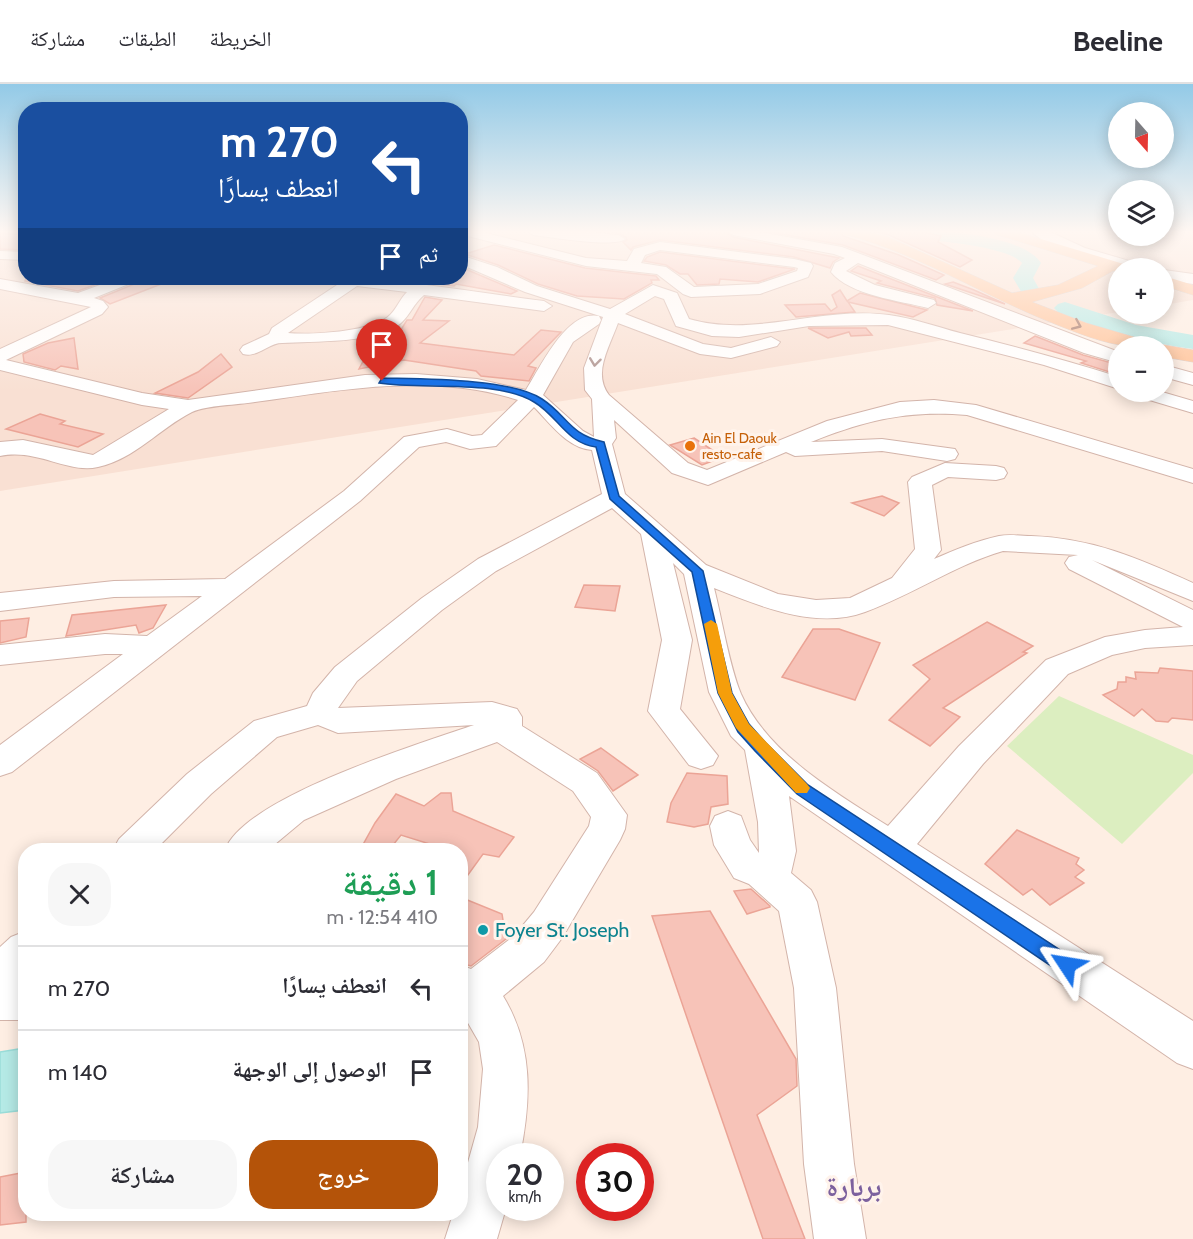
<!DOCTYPE html>
<html lang="ar">
<meta charset="utf-8">
<style>
:root{--surface:#fff;--page:#f7f7f7;--text:#2b2b33;--muted:#7c7c81;--line:#e1e1e2;--accent:#b45309}
body{margin:0;font-family:Cabin,"Noto Naskh Arabic",sans-serif;background:var(--page);color:var(--text);direction:rtl;height:100vh;display:flex;flex-direction:column;font-size:22px;white-space:nowrap}
*{box-sizing:border-box;margin:0}
p{font-size:20px;color:var(--muted)}
.icon{flex:none;width:33px;height:33px;fill:none;stroke:currentColor;stroke-width:2;stroke-linecap:round;stroke-linejoin:round}
.map{position:relative;flex:1;overflow:hidden;direction:ltr}
.panel{position:absolute;left:18px;top:759px;width:450px;height:378px;display:flex;flex-direction:column;background:var(--surface);border-radius:24px;box-shadow:0 3px 15px #0003;direction:rtl}
.panel>*{flex:none}
.hud{position:absolute;left:18px;top:18px;width:450px;height:183px;border-radius:24px;box-shadow:0 3px 15px #0003;direction:rtl;background:#1a4fa0;color:#fff;overflow:hidden}
.needle{width:39px;rotate:160deg}
.fabs{position:absolute;left:1108px;top:18px;display:grid;gap:12px}
.fabs a{display:grid;place-items:center;width:66px;height:66px;border-radius:50%;background:var(--surface);box-shadow:0 3px 15px #0003;font-size:30px}
.speed{position:absolute;left:486px;top:1059px;display:flex;gap:12px;font-size:30px;font-weight:700;text-align:center}
.speed>*{display:grid;place-content:center;width:78px;height:78px;border-radius:50%;background:var(--surface);box-shadow:0 3px 15px #0003;line-height:1}
.speed small{font-size:15px;font-weight:400}
.speed .limit{border:9px solid #d22;background:#fff;color:#111}
.pin{position:absolute;display:grid;place-items:center;width:51px;height:51px;color:#fff;margin:-62px -26px;border-radius:50% 50% 50% 0;rotate:-45deg;box-shadow:0 0 6px #0007}
.pin .icon{rotate:45deg}
.me{position:absolute;width:66px;margin:-33px;rotate:303deg;stroke-linejoin:round;filter:drop-shadow(0 0 4px #0008)}
.turn{display:flex;align-items:center;gap:21px;height:126px;padding:0 30px;font-size:27px}
.turn .icon{width:78px;height:78px;stroke-width:2.5}
.turn b{display:block;font-size:42px;line-height:51px}
.then{display:flex;align-items:center;height:57px;padding:0 30px;background:#0003;gap:12px;font-size:22px}
.round{display:grid;place-items:center;flex:none;width:63px;height:63px;border-radius:24px;background:var(--page)}
.headline{display:flex;align-items:center;justify-content:space-between;height:102px;padding:0 30px}
h1{font-size:36px;font-weight:600;line-height:45px;color:#1e9e55}
.action{display:flex;gap:12px;margin-top:auto;padding:12px 30px}
.action a{flex:1;height:69px;border-radius:24px;background:var(--accent);color:#fff;font-size:24px;font-weight:600;line-height:69px;text-align:center}
.action a+a{background:var(--page);color:var(--text)}
ul{padding:0;list-style:none}
li{display:flex;align-items:center;gap:18px;height:84px;padding:0 30px;border-top:2px solid var(--line)}
li div{flex:1}
li b{display:block;font-size:22px}
li em{font-style:normal}
header{display:flex;align-items:center;gap:36px;box-sizing:border-box;height:84px;padding:0 30px;background:var(--surface);border-bottom:2px solid var(--line)}
header strong{font-size:28px}
nav{display:flex;gap:33px;margin-inline-start:auto;font-size:21px}
.map>svg:first-child{display:block}
</style>
<header>
<strong>Beeline</strong>
<nav><a>الخريطة</a><a>الطبقات</a><a>مشاركة</a></nav>
</header>
<div class="map">
<svg width="1193" height="1155" viewBox="0 0 1193 1155">
<rect width="100%" height="100%" fill="#feeee3"/>
<polygon fill="#f9e0d3" points="0,147 25,147 26,194 460,194 461,147 1119,147 1119,152 1164,152 1164,147 1193,147 1193,216 1164,221 1164,184 1119,184 1119,228 0,407"/>
<polygon fill="#dceec0" points="1059,612 1193,671 1193,689 1122,760 1007,662"/>
<polygon fill="#b5eae6" stroke="#9addd9" stroke-width="1.5" points="25,964 25,1026 0,1029 0,968"/>
<g fill="none" stroke-linecap="round" stroke-linejoin="round">
<g fill="#b5eae6" fill-rule="evenodd">
<path d="M879,147C916,144 1020,147 1041,179L1033,194L1042,210L1039,214H1025L1013,194L1022,179C1006,160 916,155 888,152Z"/>
<path d="M1065,218L1136,241L1193,251V265C1146,259 1102,246 1058,228L1054,224L1058,220Z"/>
</g>
</g>
<g fill="#f7c3b8" stroke="#eba496" stroke-width="1.5">
<polygon points="612,147 724,147 733,153 839,174 833,178 830,184 794,173 660,156 633,163 631,166 623,158 627,156 626,153"/>
<polygon points="764,147 840,147 843,152 899,171 944,191 936,196 843,161"/>
<polygon points="873,147 919,147 941,152 938,158 972,176 960,183 889,151"/>
<polygon points="0,149 26,151 26,166 0,165"/>
<polygon points="494,161 585,184 656,192 659,196 651,196 652,199 624,215 577,212 538,200 498,181 465,170"/>
<polygon points="660,168 794,185 795,185 758,198 720,195 719,200 697,201 688,190 680,190 666,181 644,177 647,173"/>
<polygon points="858,182 973,227 937,221 935,214 877,199 881,197 851,187"/>
<polygon points="463,184 517,207 511,210 456,200 454,202 431,199 439,194 460,194 460,185"/>
<polygon points="26,194 114,194 78,207 25,197"/>
<polygon points="140,194 174,195 110,220 100,214 137,199"/>
<polygon points="953,198 974,206 1005,220 945,200"/>
<polygon points="840,206 847,217 860,209 927,226 913,233 848,218 855,228 796,233 785,221 825,220 831,227 837,223 832,211"/>
<polygon points="425,213 442,216 423,236 449,237 420,259 514,271 541,246 561,248 528,282 536,284 529,297 481,292 476,287 404,276 359,285 376,253 399,249 407,236 412,236"/>
<polygon points="808,244 866,244 872,251 851,252 849,248 828,254"/>
<polygon points="1035,252 1083,271 1119,281 1119,291 1081,279 1086,277 1024,259"/>
<polygon points="74,254 78,285 61,282 55,286 24,278 23,270 48,259"/>
<polygon points="221,270 232,283 188,314 155,309 198,288"/>
<polygon points="40,330 65,337 60,340 103,350 78,363 6,345"/>
<polygon points="694,354 723,373 702,381 670,361"/>
<polygon points="882,412 899,419 884,432 852,419"/>
<polygon points="584,501 620,502 615,527 575,523"/>
<polygon points="166,521 153,544 139,549 136,541 66,552 72,531"/>
<polygon points="29,534 26,553 0,559 0,537"/>
<polygon points="987,538 1033,562 1023,568 1027,569 943,624 960,633 930,662 889,636 930,595 913,581"/>
<polygon points="813,545 839,545 880,559 855,616 782,593"/>
<polygon points="1160,584 1193,587 1193,636 1172,634 1168,638 1156,637 1142,625 1134,632 1103,611 1117,605 1118,598 1126,598 1126,593 1136,595 1135,588 1158,589"/>
<polygon points="601,664 638,691 613,707 598,687 580,675"/>
<polygon points="687,689 727,692 728,720 711,723 708,740 694,743 667,738 671,719"/>
<polygon points="441,709 451,709 453,727 514,753 499,773 483,770 460,802 460,766 449,766 401,751 389,766 360,766 375,739 396,710 424,722"/>
<polygon points="1017,746 1079,774 1076,780 1084,786 1075,793 1084,799 1050,821 1032,805 1023,811 985,780"/>
<polygon points="751,805 770,822 770,823 747,830 734,807"/>
<polygon points="460,813 502,830 506,855 471,882 460,879"/>
<polygon points="710,827 796,975 797,1002 757,1031 805,1155 763,1155 652,832"/>
<polygon points="26,1088 26,1138 0,1141 0,1093"/>
</g>
<g fill="none" stroke-linecap="round" stroke-linejoin="round">
<defs>
<g id="minor">
<path d="M460,147H478L586,174L627,177L634,165L660,158L794,175L811,179L813,182L808,193L760,210L691,213L683,210L657,190L586,182L460,150ZM660,166L794,183L798,184L797,187L758,200L694,203L666,183L641,179L645,171Z"/>
<path d="M526,147H596L597,149L618,151L625,155C615,164 550,153 533,151Z"/>
<path d="M726,147H753L842,163L1119,268V279L1084,269L858,179L846,187L875,201L934,216L936,219L928,224C901,217 849,211 831,188L835,179L845,174L834,170L733,151Z"/>
<path d="M1031,147H1048L1085,164L1143,181L1145,184C1121,187 1048,166 1031,147Z"/>
<polygon points="0,167 26,168 26,176 0,175"/>
<path d="M460,171L497,183L537,202L610,225L653,201L677,209L689,235C754,254 822,222 889,231C913,234 937,243 960,249C1013,262 1066,276 1119,293V305L1044,281L888,241L809,242L739,253L712,252L676,242L664,215L655,212L625,230L703,260L731,264L771,253L780,258L777,262L731,274L700,270L618,239C610,262 592,289 609,311L688,379L707,386L827,337L900,318L934,316L976,321L1193,385V399L967,331C908,326 866,336 811,358L882,355L955,365L958,370L955,375L947,377L882,367L795,372L786,368L708,401L672,389L614,336L616,354L612,360L625,410L706,481L778,510L816,516L850,514L892,494L915,465L908,398L912,393L945,379L996,382L1004,384L1007,389L1004,394L996,396L948,393L932,401L941,466L934,475C955,466 976,457 999,452C1009,450 1021,452 1031,452C1092,454 1138,474 1193,499V517L1092,476L1193,526V561L1145,564L1112,571L1068,590L983,680L917,760L1193,937V985L1177,979L789,712L796,767L791,789L811,806L817,818L836,904L854,1080L866,1155H814L804,1080L794,904L779,827L749,800L734,794L714,761L710,742L715,732L728,727L741,732L750,756L759,769L758,738L745,666L731,652L709,608L684,490L673,479L692,556L680,625L718,672L713,681L701,685L689,681L648,627L662,556L641,450L612,424L496,487L442,526L357,597L338,624L492,618L517,625L522,633V642L597,689L627,731L625,745L620,756L562,854L544,878L503,912C534,963 531,1016 520,1072H500V1124H506L497,1155H445L453,1130H460V1107L478,1043L483,985L479,958L460,925V881L471,885L514,852L534,828L589,742L591,733L573,707L497,658L396,695L304,736L268,766H225C245,713 419,660 474,641L338,649L318,641L277,653L211,710L155,766H113L119,755L187,690L254,637L307,622L313,609L335,583L422,514L478,475L602,410L592,366C567,364 550,339 534,323L496,362L470,365L446,358L419,363L360,417L12,688L0,692V661L123,570H105L0,581V561L105,550L147,552L202,512L114,513L0,527V509L114,497L225,495L344,407L404,353L447,345L472,352L482,351L518,316C433,288 341,306 255,318C238,321 207,321 192,328C160,344 135,375 98,383C68,390 37,364 0,372V358L23,356L93,371L169,325L142,321L0,286V265L91,223L0,205V195L78,209L119,194H138L136,197L94,214L103,217L108,223L102,230L6,276L142,309L188,316L365,291L416,290L477,295L526,306C540,284 567,225 599,232L601,236L599,240L573,258L543,311L583,347L594,353L592,315L585,306L584,284L603,233L525,208L460,180ZM1003,467L1078,471L1069,473L1065,479L1069,485L1183,543L1145,546L1105,553L1046,576L959,662L888,742C836,709 767,669 741,610C729,581 722,535 714,504C759,522 816,546 865,528C912,511 955,481 1003,467Z"/>
<polygon points="1164,186 1193,190 1193,200 1164,196"/>
<path d="M327,194C400,194 471,208 544,217L552,222L544,227L424,211C414,219 410,231 401,239C377,260 312,257 282,259C268,259 258,274 243,270L240,266L243,262L269,250L272,244L340,199L329,197ZM357,202L407,208C400,215 397,224 390,231C374,248 311,251 288,249Z"/>
<polygon points="1164,281 1193,289 1193,301 1164,293"/>
<polygon points="1133,308 1162,308 1193,317 1193,329 1136,312"/>
<polygon points="26,847 26,936 0,936 0,863 11,853"/>
</g>
<g id="major">
<path d="M842,147H865L888,153L1012,209L1058,201L1098,182L995,150L993,147H1014L1127,181L1129,184H1119V188L1113,187L1082,204L1032,218L1086,239L1151,258L1154,262C1121,266 1091,254 1060,242C987,214 920,170 844,150Z"/>
<polygon points="1164,192 1193,201 1193,211 1164,202"/>
<polygon points="1164,261 1193,266 1193,278 1164,273 1164,262 1158,262"/>
</g>
</defs>
<use href="#minor" stroke="#d3b4aa" stroke-width="2"/>
<use href="#major" stroke="#d9cdcb" stroke-width="1"/>
<use href="#minor" fill="#fff" fill-rule="evenodd"/>
<use href="#major" fill="#ffc399" fill-rule="evenodd"/>
</g>
<defs><path id="oneway-chevron" d="M-2-3.5L2.5 0L-2 3.5" fill="none" stroke-width="1.6" stroke-linecap="round" stroke-linejoin="round" transform="scale(1.5)"/></defs>
<use stroke="#a1705f" href="#oneway-chevron" transform="translate(1077 241) rotate(23)"/>
<use stroke="#af9490" href="#oneway-chevron" transform="translate(595 278) rotate(97)"/>
<linearGradient id="sky" x2="0" y2="1"><stop stop-color="#93cae7"/><stop offset="0.48" stop-color="#fff7f2"/><stop offset="1" stop-color="#fff7f2" stop-opacity="0"/></linearGradient>
<rect width="1193" height="308" fill="url(#sky)"/>
<path fill="#1a73e8" stroke="#114b97" stroke-width="1.5" d="M382,294C420,295 510,294 542,315C568,332 568,350 604,358L619,412L703,487L732,609L749,640L766,659L808,701L1074,875L1077,881L1074,888L1067,890L1060,888L797,710L755,667L738,648L718,609L692,488L610,415L596,363C566,359 558,332 534,318C497,295 421,306 379,299Z"/>
<polygon fill="#f59e0b" points="711,536 717,540 732,609 749,640 807,700 810,704 807,709 796,709 736,644 718,609 704,540"/>
<circle fill="#e8710a" stroke="#fff3eb" stroke-width="2" cx="690" cy="362" r="6"/>
<circle fill="#0f9aa8" stroke="#fff3eb" stroke-width="2" cx="483" cy="846" r="6"/>
<g text-anchor="middle" dominant-baseline="central" stroke-width="6" stroke-linejoin="round" paint-order="stroke">
<g font-size="14" fill="#c56008" stroke="#fff3eb" text-anchor="start">
<text x="702" y="354">Ain El Daouk<tspan x="702" dy="16">resto-cafe</tspan></text>
</g>
<g font-size="20" fill="#0d838f" stroke="#fff3eb" text-anchor="start">
<text x="495" y="846">Foyer St. Joseph</text>
</g>
<g font-size="27" font-weight="bold" fill="#7c619e" stroke="#fff3eb">
<text x="854" y="1102">بربارة</text>
</g>
</g>
</svg>
<div class="fabs">
<a><svg class="needle" viewBox="-14 -14 28 28"><path d="M0-13l5 13h-10z" fill="#e53935"/><path d="M0 13l5-13h-10z" fill="#7c7c81"/></svg></a>
<a><svg class="icon" aria-label="layers" viewBox="0 0 24 24"><path d="M12 4l9 5-9 5-9-5zM3 14l9 5 9-5"/></svg></a>
<a>+</a>
<a>−</a>
</div>
<div class="speed"><div>20<small>km/h</small></div><div class="limit">30</div></div>
<div class="pin" style="left:382px;top:297px;background:#d93025"><svg class="icon" aria-label="arrive" viewBox="0 0 24 24"><path d="M6 21V4h12l-3 4 3 4H6"/></svg></div>
<svg class="me" style="left:1067px;top:881px" viewBox="-20 -20 40 40"><path d="M0-17L14 15 0 8-14 15z" fill="#1a73e8" stroke="#fff" stroke-width="4"/></svg>
<div class="hud">
<div class="turn"><svg class="icon" aria-label="left" viewBox="0 0 24 24"><path d="M17 20v-9H6M10 6l-5 5 5 5"/></svg><div><b>270 m</b>انعطف يسارًا</div></div>
<div class="then">ثم<svg class="icon" aria-label="arrive" viewBox="0 0 24 24"><path d="M6 21V4h12l-3 4 3 4H6"/></svg></div>
</div>
<section class="panel">
<div class="headline"><div><h1>1 دقيقة</h1><p>410 m · 12:54</p></div><a class="round"><svg class="icon" aria-label="close" viewBox="0 0 24 24"><path d="M6 6l12 12M18 6L6 18"/></svg></a></div>
<ul>
<li><svg class="icon" aria-label="left" viewBox="0 0 24 24"><path d="M17 20v-9H6M10 6l-5 5 5 5"/></svg><div><b>انعطف يسارًا</b></div><em>270 m</em></li>
<li><svg class="icon" aria-label="arrive" viewBox="0 0 24 24"><path d="M6 21V4h12l-3 4 3 4H6"/></svg><div><b>الوصول إلى الوجهة</b></div><em>140 m</em></li>
</ul>
<div class="action"><a>خروج</a><a>مشاركة</a></div>
</section>
</div>
